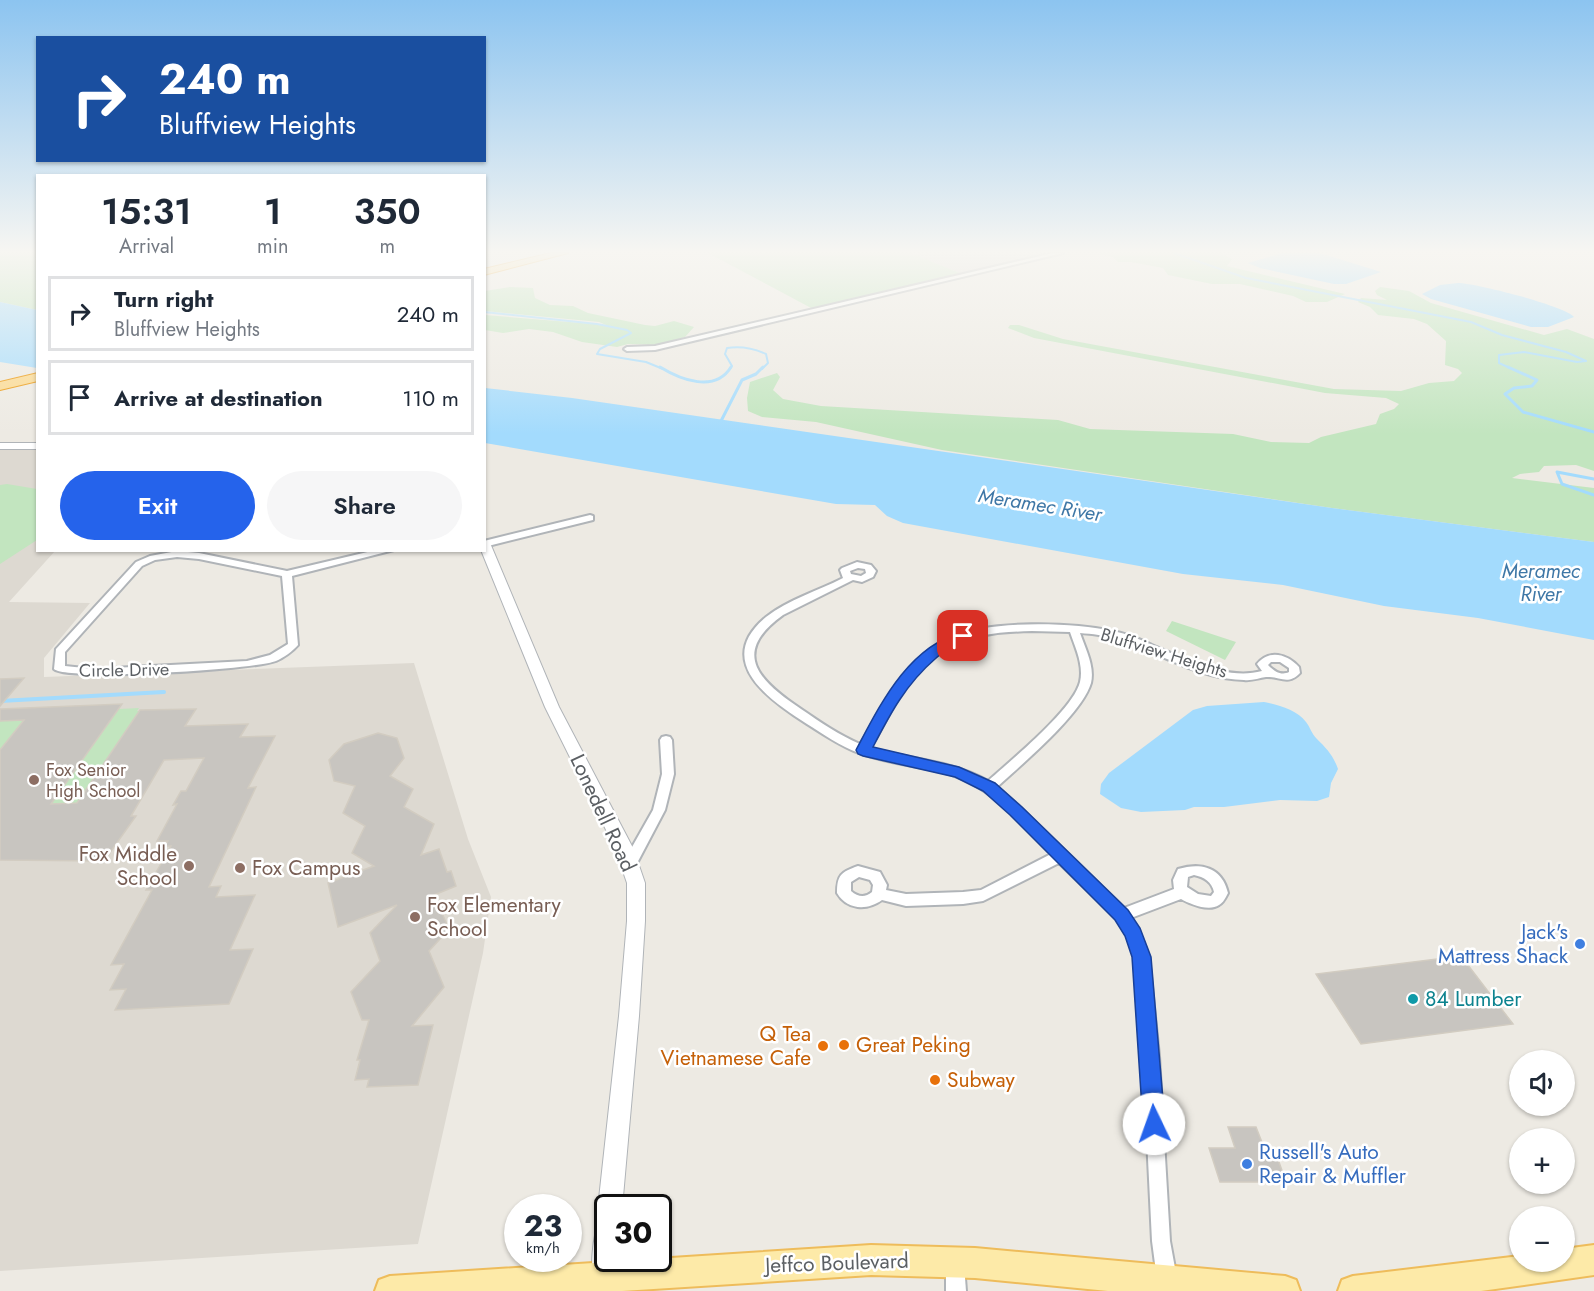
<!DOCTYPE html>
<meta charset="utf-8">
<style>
:root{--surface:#fff;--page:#f6f6f7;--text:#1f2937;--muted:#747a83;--line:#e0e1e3;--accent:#2563eb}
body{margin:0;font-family:Jost,sans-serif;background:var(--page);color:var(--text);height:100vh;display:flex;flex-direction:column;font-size:22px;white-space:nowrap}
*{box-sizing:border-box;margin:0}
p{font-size:20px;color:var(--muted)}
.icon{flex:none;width:33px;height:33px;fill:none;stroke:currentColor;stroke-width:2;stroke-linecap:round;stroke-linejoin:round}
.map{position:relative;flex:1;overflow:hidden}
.sheet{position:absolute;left:36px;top:174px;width:450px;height:378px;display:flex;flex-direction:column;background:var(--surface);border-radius:0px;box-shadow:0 2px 4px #0004}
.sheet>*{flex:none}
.hud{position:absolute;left:36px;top:36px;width:450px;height:126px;border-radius:0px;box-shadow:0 2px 4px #0004;background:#1a4fa0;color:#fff;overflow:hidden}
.controls{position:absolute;left:1509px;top:1050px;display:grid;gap:12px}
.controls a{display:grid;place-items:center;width:66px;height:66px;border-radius:50%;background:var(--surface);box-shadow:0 2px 4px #0004;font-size:30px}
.speed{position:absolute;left:504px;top:1194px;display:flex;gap:12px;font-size:30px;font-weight:700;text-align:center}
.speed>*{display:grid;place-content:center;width:78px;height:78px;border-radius:50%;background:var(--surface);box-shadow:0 2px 4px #0004;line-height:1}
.speed small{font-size:15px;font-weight:400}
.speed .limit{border:3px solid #111;border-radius:9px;background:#fff;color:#111}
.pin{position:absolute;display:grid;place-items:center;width:51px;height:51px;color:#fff;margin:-26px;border-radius:12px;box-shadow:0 3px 9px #0006}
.me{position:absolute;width:66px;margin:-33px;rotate:357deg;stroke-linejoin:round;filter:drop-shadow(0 0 4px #0008)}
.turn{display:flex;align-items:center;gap:21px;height:126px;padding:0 24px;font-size:27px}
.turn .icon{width:78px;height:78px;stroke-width:2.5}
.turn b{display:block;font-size:42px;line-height:51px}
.eta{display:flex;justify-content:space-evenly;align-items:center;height:102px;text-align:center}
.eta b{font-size:36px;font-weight:600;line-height:42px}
.primary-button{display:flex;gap:12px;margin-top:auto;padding:12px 24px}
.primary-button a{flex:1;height:69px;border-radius:36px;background:var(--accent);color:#fff;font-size:24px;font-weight:600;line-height:69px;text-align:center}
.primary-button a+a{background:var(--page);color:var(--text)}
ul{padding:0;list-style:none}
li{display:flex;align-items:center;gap:18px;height:75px;margin:0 12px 9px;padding:0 12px;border:3px solid var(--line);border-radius:0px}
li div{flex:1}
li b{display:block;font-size:22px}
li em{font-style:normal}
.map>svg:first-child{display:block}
</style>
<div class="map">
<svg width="1594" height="1291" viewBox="0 0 1594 1291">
<rect width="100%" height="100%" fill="#edeae3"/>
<polygon fill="#dcd9d5" points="911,253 1054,253 962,274"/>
<polygon fill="#ddd9d1" points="37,449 38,550 55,551 9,602 90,603 44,658 44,677 414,663 468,839 491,897 483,953 418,1244 0,1271 0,450"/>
<g fill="#c2e5bf">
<polygon points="0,253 37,253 37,310 0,302"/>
<polygon points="708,253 911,253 962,274 813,309"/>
<polygon points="1097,253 1221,253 1232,259 1227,266 1345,294 1327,302 1306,302 1293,296 1240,284 1212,284 1168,275 1163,268 1131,262 1118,262 1113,257"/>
<polygon points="510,287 533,288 535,298 550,305 573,306 588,313 645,325 655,326 674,321 694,327 685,337 658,345 628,344 617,347 582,342 553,332 529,329 503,333 485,330 485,315 606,325 599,322 485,311 485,291"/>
<polygon points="1380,287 1409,291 1431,303 1544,335 1567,329 1594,339 1594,471 1576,465 1544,466 1539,472 1520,474 1512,478 1594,488 1594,542 1332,508 942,450 816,422 762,417 748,411 747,398 750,382 777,373 780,377 773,390 783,399 821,406 1058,420 1090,429 1233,434 1271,442 1309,443 1321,437 1376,424 1380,414 1394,409 1399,404 1386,398 1325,393 1034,338 1008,328 1010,325 1019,325 1063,339 1334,389 1401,391 1429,383 1454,381 1462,373 1458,369 1445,365 1446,341 1427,324 1414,319 1378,315 1370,307 1358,302 1361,298 1387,300 1377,295 1375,291"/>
<polygon points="7,484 37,489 37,540 0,564 0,485"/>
<polygon points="1172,621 1236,642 1225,660 1166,631"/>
<polygon points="139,708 137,711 140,711 77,803 51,804 119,709"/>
<polygon points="29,712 31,712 0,750 0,721 22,720"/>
</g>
<g fill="#a3dbfd">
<polygon points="1282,253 1320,253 1381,272 1346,284 1334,284 1260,268 1248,263"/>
<path d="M1458,283C1475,283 1565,306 1574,317L1548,327H1531L1431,299L1422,294L1440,285Z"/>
<polygon points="0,302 37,310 37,368 0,362"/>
<polygon points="485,388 572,398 1332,508 1594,542 1594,640 1478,618 1384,606 1283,585 1183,574 903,523 887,516 875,505 836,504 485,443"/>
<path d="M1264,702C1278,705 1297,710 1306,722C1310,727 1312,734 1316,738C1327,749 1333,755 1338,769L1331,783L1329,797L1317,801L1280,800L1224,807H1194L1185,810L1141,812L1121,808L1100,794L1101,784L1109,773L1193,710L1207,706Z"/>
</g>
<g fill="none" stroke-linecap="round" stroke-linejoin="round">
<g stroke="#a3dbfd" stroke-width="2">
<polyline points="1174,253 1246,278 1471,322 1502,335 1566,352 1586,361 1577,362 1524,352 1499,355 1499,363 1512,369"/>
<polyline points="484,312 597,324 627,330 631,333 600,349 597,354 646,362 663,369"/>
<path d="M730,369L732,366L725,354L727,348C741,346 753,348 766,354L768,363L762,369"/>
</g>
<g stroke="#a3dbfd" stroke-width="3">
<path d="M660,367C681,380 715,393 731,367"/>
<polyline points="1508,367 1537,380 1532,386 1514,388 1505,394 1523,412 1594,432"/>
<polyline points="720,423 742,380 756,374 763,367"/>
<polyline points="1594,479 1557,472 1562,484 1594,495"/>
</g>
<polyline stroke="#a3dbfd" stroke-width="4" points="0,701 164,692"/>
</g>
<g fill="#c8c5c0" stroke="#d2ccc1" stroke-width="1.5">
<polygon points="24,678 0,706 0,679"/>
<polygon points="122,704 51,804 77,803 140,710 196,709 185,726 248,724 240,737 275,736 248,788 256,787 209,887 221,886 216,897 255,895 230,950 253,949 229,1004 115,1010 126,989 110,990 124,964 111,965 152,890 146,890 171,846 165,846 168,841 157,841 177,804 173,805 181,791 186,791 204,758 164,760 131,816 136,816 104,861 0,860 0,750 24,720 0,721 0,709"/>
<polygon points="378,733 397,738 404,758 390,776 413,789 404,807 434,824 421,855 439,849 447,872 451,871 456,886 434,895 449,929 429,951 444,987 412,1026 433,1025 418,1085 367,1087 369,1079 355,1080 360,1060 357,1060 369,1020 362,1020 351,992 380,961 370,933 397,905 338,927 328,883 374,866 352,853 365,826 343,813 355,786 334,781 329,760 344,744"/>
<polygon points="1461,956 1513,1024 1361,1044 1316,974"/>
<polygon points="1228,1127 1256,1127 1265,1150 1275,1151 1284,1176 1273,1176 1275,1182 1220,1182 1209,1148 1235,1148"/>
</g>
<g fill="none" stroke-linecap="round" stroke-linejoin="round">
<defs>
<g id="minor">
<polygon points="1053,253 1063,253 655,350 627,351 624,349 627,347 655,346"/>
<polygon points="590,515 593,516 593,520 484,547 484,541"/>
<path d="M376,550H394L292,576L298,645C293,651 283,658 276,661C253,670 67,681 54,669L56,649L136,562L150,556L177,551L199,553L287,571ZM177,557L199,559L282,576L288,644L270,655L247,661L94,669L65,666V652L142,566L155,560Z"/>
<path d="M857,562L871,565L876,571L873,577L862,582L853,580L783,615C730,653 759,681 801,709C820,722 839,735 860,744C879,716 891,685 917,661C926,652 938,642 950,637C990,620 1071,622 1113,631C1127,634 1140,639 1152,645C1184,658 1226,681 1262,671L1257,664C1269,649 1287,654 1299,667L1300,673C1288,686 1279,676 1266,677C1259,678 1252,681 1244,680C1198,679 1159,652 1117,639C1105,635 1092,634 1080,633C1085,648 1095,666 1091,683C1082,714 1021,765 997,787L1018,805L1124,908L1174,889L1173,880L1178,869C1201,862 1222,867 1228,893C1226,897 1223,903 1219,905C1209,912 1190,904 1181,899L1131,918L1140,934L1149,957L1159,1056L1170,1241L1177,1279L1174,1286L1167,1289L1160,1286L1157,1279L1152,1241L1143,1056L1135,957L1127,936L1117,919L1059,863L983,901L963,904L906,906L882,900C867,911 847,910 837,893C837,875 841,872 858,866L880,872L887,885L886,890L906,894L963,892L981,890L1051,854C1026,829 1001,798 969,782C934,765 895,767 859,753C840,746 823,734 807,724C769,700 713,661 766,617C789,599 818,591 843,578L840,570L842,568ZM858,568L865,569L866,573L861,576L851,574L850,571ZM1032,631L1070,632C1075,647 1084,665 1080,682C1073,710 1010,761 988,781C951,760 910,760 870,748C882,730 890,710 902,692C937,639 973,633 1032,631ZM1271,662H1280L1289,668V672C1281,676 1274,671 1268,665ZM1194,875C1204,877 1212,882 1214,892L1211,896L1198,894L1187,887L1188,877ZM859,877L870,880L873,885L872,892C865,898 858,897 851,891V882Z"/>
<polygon points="666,736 670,737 672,740 674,774 665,810 635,867 630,868 625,867 623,863 653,810 662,774 660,740 662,737"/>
<polygon points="955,1256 962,1258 964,1265 966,1291 946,1291 946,1265 948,1258"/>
</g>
<g id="tertiary">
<rect x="0" y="443" width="38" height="6"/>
<path d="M484,540L490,543L559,707L633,848L645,883V921L639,1016L622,1208H608V1258H618L616,1277L613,1286L604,1289L595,1286C589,1271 593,1234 600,1219L604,1217L598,1208L619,1016L627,921V883L615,848L545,707L481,550H484Z"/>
</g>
<g id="primary">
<polygon points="871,1245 975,1248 1285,1276 1296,1280 1300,1291 1108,1291 975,1278 871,1275 622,1291 375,1291 379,1280 390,1276"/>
<polygon points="1594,1245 1594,1275 1481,1291 1338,1291 1342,1280 1353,1276 1520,1256 1520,1262 1564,1262 1564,1249"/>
</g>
<g id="motorway">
<polygon points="551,253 568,253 484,275 484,269"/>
<polygon points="38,373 38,381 0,390 0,382"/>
</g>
</defs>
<use href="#minor" stroke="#b0b4b8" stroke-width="4"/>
<use href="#tertiary" stroke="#b0b4b8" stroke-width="2"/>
<use href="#primary" stroke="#eebc5b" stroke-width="4"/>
<use href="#motorway" stroke="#eb9505" stroke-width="2"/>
<use href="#minor" fill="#fff" fill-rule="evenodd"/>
<use href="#tertiary" fill="#fff" fill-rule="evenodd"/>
<use href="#primary" fill="#fdeaa8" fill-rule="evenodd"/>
<use href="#motorway" fill="#fbd88c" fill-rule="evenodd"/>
</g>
<linearGradient id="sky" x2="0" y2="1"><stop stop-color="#8cc4f0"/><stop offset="0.58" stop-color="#f7f6f2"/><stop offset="1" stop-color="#f7f6f2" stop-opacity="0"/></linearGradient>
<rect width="1594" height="434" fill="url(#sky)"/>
<path fill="#2563eb" stroke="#184099" stroke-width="1.5" d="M963,632L970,636C961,645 945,649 935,659C906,684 890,714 873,747L959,767L995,783L1022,807L1128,910L1140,928L1151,957L1165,1124L1162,1132L1154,1135L1147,1132L1143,1124L1132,957L1125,936L1115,920L1010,815L983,791L955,777L863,756L858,754L856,750C880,705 908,646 963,632Z"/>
<g fill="#8d6e63" stroke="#fff" stroke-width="2">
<circle cx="34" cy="780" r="6"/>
<circle cx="189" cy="866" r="6"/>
<circle cx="240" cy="868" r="6"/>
<circle cx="415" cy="917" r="6"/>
</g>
<g fill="#3f7fe0" stroke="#fff" stroke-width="2">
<circle cx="1580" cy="944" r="6"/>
<circle cx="1247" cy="1164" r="6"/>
</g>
<circle fill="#0f9aa8" stroke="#fff" stroke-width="2" cx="1413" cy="999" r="6"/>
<g fill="#e8710a" stroke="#fff" stroke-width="2">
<circle cx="844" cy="1045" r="6"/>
<circle cx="823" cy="1046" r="6"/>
<circle cx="935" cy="1080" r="6"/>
</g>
<g text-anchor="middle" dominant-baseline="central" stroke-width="5" stroke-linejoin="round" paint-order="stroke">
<g font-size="18" fill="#5b5f63" stroke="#fff">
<text transform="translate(1164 653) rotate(17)">Bluffview Heights</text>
<text transform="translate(124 670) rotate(-1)">Circle Drive</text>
</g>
<g font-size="18" fill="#785e54" stroke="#fff" text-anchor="start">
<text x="46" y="770">Fox Senior<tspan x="46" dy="21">High School</tspan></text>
</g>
<g font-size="20" font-style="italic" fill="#3e77a6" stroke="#fff">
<text transform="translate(1040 505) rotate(9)">Meramec River</text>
<text x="1541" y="571">Meramec<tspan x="1541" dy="23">River</tspan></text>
</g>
<g font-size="21" fill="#5b5f63" stroke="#fff">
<text transform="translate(603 813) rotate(65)">Lonedell Road</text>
<text transform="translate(837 1263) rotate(-2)">Jeffco Boulevard</text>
</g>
<g font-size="21" fill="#785e54" stroke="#fff" text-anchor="start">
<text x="177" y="854" text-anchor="end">Fox Middle<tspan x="177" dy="24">School</tspan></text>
<text x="252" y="868">Fox Campus</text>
<text x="427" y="905">Fox Elementary<tspan x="427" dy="24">School</tspan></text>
</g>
<g font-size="21" fill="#366cbe" stroke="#fff" text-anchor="end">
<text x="1568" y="932">Jack's<tspan x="1568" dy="24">Mattress Shack</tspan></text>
<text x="1259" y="1152" text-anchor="start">Russell's Auto<tspan x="1259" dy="24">Repair &amp; Muffler</tspan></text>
</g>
<g font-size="21" fill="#0d838f" stroke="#fff" text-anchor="start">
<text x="1425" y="999">84 Lumber</text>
</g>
<g font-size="21" fill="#c56008" stroke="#fff" text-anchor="start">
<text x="811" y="1034" text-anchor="end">Q Tea<tspan x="811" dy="24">Vietnamese Cafe</tspan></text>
<text x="856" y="1045">Great Peking</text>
<text x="947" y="1080">Subway</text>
</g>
</g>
</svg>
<div class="controls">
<a><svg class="icon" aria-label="sound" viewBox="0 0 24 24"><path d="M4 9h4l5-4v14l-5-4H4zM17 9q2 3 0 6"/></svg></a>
<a>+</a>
<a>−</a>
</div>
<div class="speed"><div>23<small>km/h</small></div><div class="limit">30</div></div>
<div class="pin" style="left:963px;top:636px;background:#d93025"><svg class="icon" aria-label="arrive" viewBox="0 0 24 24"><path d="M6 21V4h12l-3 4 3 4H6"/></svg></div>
<svg class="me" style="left:1154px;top:1124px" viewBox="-20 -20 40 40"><circle r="19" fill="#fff"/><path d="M0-13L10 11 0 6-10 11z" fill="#2563eb"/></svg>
<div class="hud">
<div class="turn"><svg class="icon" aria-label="right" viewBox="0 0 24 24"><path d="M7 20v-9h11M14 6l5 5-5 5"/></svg><div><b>240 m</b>Bluffview Heights</div></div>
</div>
<section class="sheet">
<div class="eta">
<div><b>15:31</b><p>Arrival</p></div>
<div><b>1</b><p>min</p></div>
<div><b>350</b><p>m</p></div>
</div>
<ul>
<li><svg class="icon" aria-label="right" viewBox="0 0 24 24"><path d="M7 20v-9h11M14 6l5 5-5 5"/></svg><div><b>Turn right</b><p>Bluffview Heights</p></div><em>240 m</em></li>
<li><svg class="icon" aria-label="arrive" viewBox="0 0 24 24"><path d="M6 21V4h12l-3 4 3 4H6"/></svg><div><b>Arrive at destination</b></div><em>110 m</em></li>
</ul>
<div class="primary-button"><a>Exit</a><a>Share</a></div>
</section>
</div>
